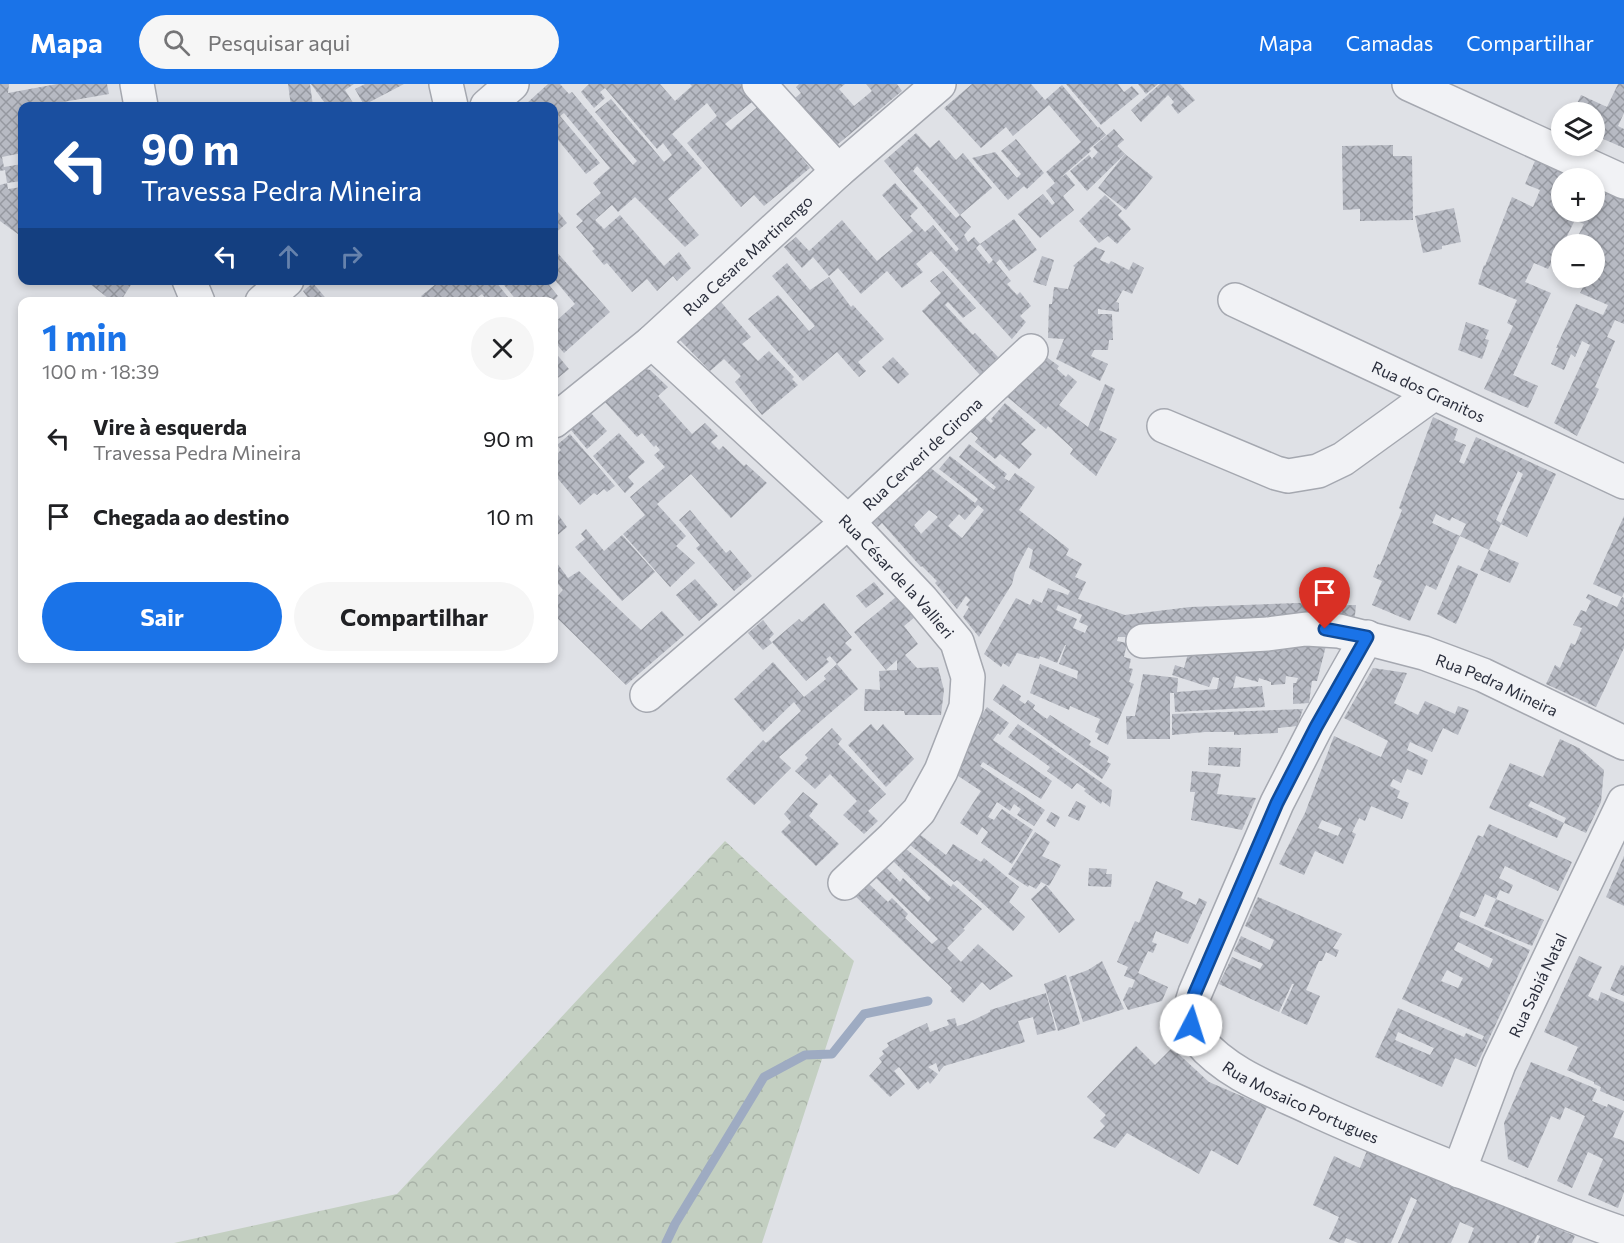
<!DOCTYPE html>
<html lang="pt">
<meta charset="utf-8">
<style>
:root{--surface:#fff;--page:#f6f6f6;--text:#202124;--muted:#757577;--accent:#1a73e8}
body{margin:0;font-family:Commissioner,sans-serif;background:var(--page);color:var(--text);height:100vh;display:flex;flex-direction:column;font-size:22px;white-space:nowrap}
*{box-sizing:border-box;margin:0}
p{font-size:20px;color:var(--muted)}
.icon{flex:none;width:33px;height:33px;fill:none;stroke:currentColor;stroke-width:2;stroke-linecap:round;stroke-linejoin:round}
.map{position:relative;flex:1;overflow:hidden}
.drawer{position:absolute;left:18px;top:213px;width:540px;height:366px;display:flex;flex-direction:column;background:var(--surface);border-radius:12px;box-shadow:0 3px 9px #0003}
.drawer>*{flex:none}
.guide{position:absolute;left:18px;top:18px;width:540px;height:183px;border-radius:12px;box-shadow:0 3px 9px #0003;background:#1a4fa0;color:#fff;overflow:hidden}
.tools{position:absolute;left:1551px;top:18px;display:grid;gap:12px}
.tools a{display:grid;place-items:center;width:54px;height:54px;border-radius:50%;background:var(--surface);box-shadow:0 3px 9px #0003;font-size:30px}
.pin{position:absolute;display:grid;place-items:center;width:51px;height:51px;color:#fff;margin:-62px -26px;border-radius:50% 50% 50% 0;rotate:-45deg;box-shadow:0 0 6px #0007}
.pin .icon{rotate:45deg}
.me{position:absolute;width:66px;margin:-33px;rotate:5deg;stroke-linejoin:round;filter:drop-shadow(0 0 4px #0008)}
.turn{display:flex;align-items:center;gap:21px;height:126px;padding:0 24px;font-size:27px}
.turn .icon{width:78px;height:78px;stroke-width:2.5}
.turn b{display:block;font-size:42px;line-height:51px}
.lanes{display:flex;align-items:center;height:57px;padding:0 24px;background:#0003;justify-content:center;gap:30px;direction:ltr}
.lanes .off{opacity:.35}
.round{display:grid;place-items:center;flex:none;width:63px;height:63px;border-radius:32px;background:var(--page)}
.headline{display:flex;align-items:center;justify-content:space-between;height:102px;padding:0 24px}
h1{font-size:36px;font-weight:700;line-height:45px;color:var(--accent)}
.action{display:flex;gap:12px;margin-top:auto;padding:12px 24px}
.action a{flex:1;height:69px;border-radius:36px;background:var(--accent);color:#fff;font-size:24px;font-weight:700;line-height:69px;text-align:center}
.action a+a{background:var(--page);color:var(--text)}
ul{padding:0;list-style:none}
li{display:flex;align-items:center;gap:18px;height:78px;padding:0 24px}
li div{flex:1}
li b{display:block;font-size:22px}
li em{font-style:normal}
header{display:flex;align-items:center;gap:36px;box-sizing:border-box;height:84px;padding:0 30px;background:var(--accent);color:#fff}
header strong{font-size:28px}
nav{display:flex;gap:33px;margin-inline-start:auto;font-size:21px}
.search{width:420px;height:54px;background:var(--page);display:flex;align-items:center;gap:15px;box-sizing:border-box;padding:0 21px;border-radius:33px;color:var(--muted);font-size:22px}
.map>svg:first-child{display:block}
</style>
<header>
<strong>Mapa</strong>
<div class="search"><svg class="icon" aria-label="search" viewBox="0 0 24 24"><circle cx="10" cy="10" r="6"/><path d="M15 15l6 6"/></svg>Pesquisar aqui</div>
<nav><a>Mapa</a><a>Camadas</a><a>Compartilhar</a></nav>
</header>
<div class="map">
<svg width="1624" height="1159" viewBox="0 0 1624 1159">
<defs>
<pattern id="forest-crowns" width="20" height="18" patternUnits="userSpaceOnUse" patternTransform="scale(1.5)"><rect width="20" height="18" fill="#c3cfc1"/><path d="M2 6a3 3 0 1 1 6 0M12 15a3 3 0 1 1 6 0" fill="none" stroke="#a8b2a7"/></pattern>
<pattern id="building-cross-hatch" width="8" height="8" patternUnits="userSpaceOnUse" patternTransform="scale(1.5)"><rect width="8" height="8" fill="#b7bac3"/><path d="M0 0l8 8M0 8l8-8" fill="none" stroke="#9598a0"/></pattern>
</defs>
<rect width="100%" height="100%" fill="#dfe1e6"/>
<polygon fill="url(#forest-crowns)" points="725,757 854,877 762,1159 174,1159 397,1110"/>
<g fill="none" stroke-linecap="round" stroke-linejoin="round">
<polyline stroke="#9eabc2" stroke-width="9" points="666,1159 675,1140 764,993 805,971 832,970 864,930 928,917"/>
</g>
<g fill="url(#building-cross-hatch)" fill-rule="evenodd">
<polygon points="0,0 9,0 8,9 57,0 107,0 109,10 63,18 64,22 22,22 22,42 19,43 20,50 22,49 22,69 2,73 4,83 22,80 22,97 7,99 5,86 0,87"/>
<polygon points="288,0 310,0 313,22 291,22"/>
<polygon points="311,0 354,0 345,6 355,22 327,22"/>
<polygon points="365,0 404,0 364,21 355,5"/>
<polygon points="548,0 560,0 569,10 572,8 633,81 637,77 595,28 611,15 664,78 672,71 663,59 657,65 605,4 600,8 605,14 594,24 581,8 589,0 660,0 675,17 692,2 690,0 754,0 762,10 725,40 731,46 762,19 789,52 786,55 810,84 764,122 754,111 741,123 687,59 717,32 707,19 672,50 702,84 668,115 699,151 685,163 635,113 618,128 612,121 595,136 604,145 620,131 664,182 679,168 691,184 677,197 673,192 657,207 647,195 632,208 607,179 604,181 592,167 595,165 576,143 583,137 576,130 601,109 593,99 610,84 564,29 560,32 600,79 586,90 554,51 554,22 530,22 527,19"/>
<polygon points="799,0 845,0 839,5 854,22 872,7 866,0 897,0 902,7 832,65 790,18 801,9 796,3"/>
<polygon points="972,0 1031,0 1045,16 1062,1 1098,44 1099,43 1106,51 1089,65 1091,67 1060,94 1066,90 1075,101 1063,112 1074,126 1040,154 1018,130 1043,110 1052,121 1055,119 1046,107 1055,99 1046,88 1081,58 1049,21 1013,52 1006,43 981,64 944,24"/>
<polygon points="1066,0 1118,0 1124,8 1132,2 1139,10 1101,41"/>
<polygon points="1138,0 1158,0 1146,10"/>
<polygon points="1160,0 1180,0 1195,16 1178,30 1171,21 1174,18 1168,11 1141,38 1131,26"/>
<polygon points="1618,0 1624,0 1624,29 1618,42 1624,45 1624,64 1594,51 1594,28 1573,28 1581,11 1607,23"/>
<polygon points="1114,45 1124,56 1117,62 1125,70 1087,107 1070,87 1089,71 1092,75 1098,68 1093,63"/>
<path d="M916,49L930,64L939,56L956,76L963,69L992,104L960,131L971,143L964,151L968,158L974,153L980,160L1014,135L1037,166L1009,187L1000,175L996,179L1011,197L1007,200L1017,211L1020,208L1031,222L1020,232L1026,238L1012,255L931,167L916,180L923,188L902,204L887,187L861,210L838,184L829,192L813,173L802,184L784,163L796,153L809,167L842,136L877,177L913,147L882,111L895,99L918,124L910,132L925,148L933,141L956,168L959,165L884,77ZM917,82L960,131L956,134L913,87ZM980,160L993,176L989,180L976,164Z"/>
<polygon points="1016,55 1044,89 1027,105 1024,102 1008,116 972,74 995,68 1017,94 1021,90 1001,67"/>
<polygon points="1393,61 1393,72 1412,72 1413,136 1360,137 1360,125 1343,126 1342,62"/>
<polygon points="1125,70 1153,93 1126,126 1098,104"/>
<polygon points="1535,77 1578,94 1562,94 1562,128 1594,128 1594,102 1624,114 1624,240 1615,236 1607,253 1615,257 1595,303 1599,305 1577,352 1554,339 1590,261 1582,257 1575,273 1571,270 1564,286 1551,280 1558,264 1556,264 1576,220 1603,231 1608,221 1580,209 1583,203 1563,194 1594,194 1594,160 1574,160 1584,140 1575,136 1563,160 1562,160 1558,173 1555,172 1548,185 1534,179 1525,198 1551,209 1513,291 1538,302 1528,324 1484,305 1513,242 1507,239 1517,216 1478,200 1484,181 1485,182 1512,113 1533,123 1540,106 1525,100"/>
<polygon points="7,99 8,105 22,103 22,153 0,137 0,101"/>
<polygon points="1105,111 1122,127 1118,131 1131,145 1117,160 1108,152 1099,159 1079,137"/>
<polygon points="554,123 567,139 554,150"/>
<polygon points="1454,124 1461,158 1442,162 1442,165 1423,169 1415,132"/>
<polygon points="1095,163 1105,167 1100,176 1109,180 1111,177 1129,186 1133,178 1144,184 1132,210 1123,206 1116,218 1119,219 1119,228 1098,225 1098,230 1112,230 1113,256 1109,256 1108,266 1094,266 1091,272 1108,280 1100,297 1056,275 1064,255 1048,254 1049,220 1052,220 1054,203 1068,205 1075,183 1073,182"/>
<polygon points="554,165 610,228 564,269 554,257 554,239 575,220 554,195"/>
<polygon points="1042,172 1054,176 1046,202 1033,198"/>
<polygon points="787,179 810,206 829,193 851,223 853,221 884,255 858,278 866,287 859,293 837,268 803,297 748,235 778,211 809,247 815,242 772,192"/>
<polygon points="943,187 976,224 963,234 948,218 945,221 973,251 975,249 998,273 980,291 922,227 941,209 930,197"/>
<polygon points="85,196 134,196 120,218 113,218"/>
<polygon points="434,196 461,196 462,198 465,196 497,196 496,198 512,218 488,218 482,210 478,213 482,218 425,218 421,212 436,200"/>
<polygon points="500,196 545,196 558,212 552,218 518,218"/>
<polygon points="313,199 329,218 311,218 303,207"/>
<polygon points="720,217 751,253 742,260 758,277 769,267 794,293 792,295 798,301 762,331 735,298 741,292 724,275 710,287 678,254"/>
<polygon points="1466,238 1489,246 1485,255 1489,256 1482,275 1458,266"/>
<polygon points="554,267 569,285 554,297"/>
<polygon points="1038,267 1059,282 1057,285 1066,293 1068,290 1077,298 1059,321 1088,343 1105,300 1115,305 1099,346 1117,355 1096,392 1070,370 1073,365 1048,342 1046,345 1000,307"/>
<polygon points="893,273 909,290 898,300 882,283"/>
<polygon points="647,285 650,286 668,303 658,312 692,350 705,339 718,352 711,358 719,366 723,362 744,382 746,380 767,399 731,434 691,390 657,420 686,452 676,462 695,479 670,503 623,450 645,431 630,413 665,383 654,371 660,366 656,361 654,363 642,349 637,353 604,317 639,288"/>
<polygon points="1005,319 1036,346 1021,360 1032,370 1019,385 1000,370 995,375 975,358 978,354 964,342 979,328 991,339 993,337 991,335"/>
<polygon points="590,328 607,347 587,365 570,345"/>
<path d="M1433,333L1458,345L1454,356L1466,361L1459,378L1464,380L1476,353L1556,390L1527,453L1501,440L1489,466L1460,452L1466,440L1452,433L1450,437L1436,430L1432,439L1460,452L1436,506L1426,501L1410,537L1372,521L1382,497L1373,493L1378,480L1380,481L1402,426L1399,424ZM1518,387L1523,390L1501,439L1496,436Z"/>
<polygon points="619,349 645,378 628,393 634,400 625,409 593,372"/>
<polygon points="570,350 615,402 607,408 604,405 597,411 594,409 580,421 554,390 554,373 561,366 557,361"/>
<path d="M969,360L1007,390L1004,394L1009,397L1015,389L1035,403L1019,426L1069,465L1066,471L1082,480L1075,493L1086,498L1078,515L1125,531L1190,523L1324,518L1323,522L1356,521L1354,541L1157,553H1118L1117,557L1127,559L1124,573L1131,575L1129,584L1133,585L1129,598L1134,600L1108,661L1097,655L1099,650L1095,648L1100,635L1070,622L1069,626L1030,609L1040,580L1077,595L1078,587L1059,580L1066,561H1065L1057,579L1040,572L1039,575L1017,569L1009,583L1003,579L1001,583L984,570L1016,514L1030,521L1033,515L1042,519L1048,504L1068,511L1070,507L1029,484L1033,466L1028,463L1015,488L1012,500L979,553L963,533L969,523L966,521L970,516L966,512L957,525L935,499L937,497L922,482L921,483L882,439L878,443L869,434L901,401L909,408L918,399L911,391L923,378L975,419L978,415L939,385L950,372L994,406L996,403L959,373ZM978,421L984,426L962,454L948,442L959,430L965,436ZM929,426L938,433L921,450L914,441ZM1058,521L1082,531L1079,538L1088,542L1085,549L1073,544L1077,535L1056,526Z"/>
<polygon points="554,425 567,443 554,454"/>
<polygon points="690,426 726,469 730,466 752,492 734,507 696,464 700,461 679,436"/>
<polygon points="1624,432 1624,508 1622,513 1593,500"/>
<polygon points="586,445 604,467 622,451 655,488 622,517 575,463 585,455 581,450"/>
<polygon points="1489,466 1519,479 1510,499 1480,486"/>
<polygon points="554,475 568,494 579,487 641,546 662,527 684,551 626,601 554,531 554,516 563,506 558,500 554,504"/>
<polygon points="1458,481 1478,490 1456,540 1437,530"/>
<polygon points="695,495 718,521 699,537 676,511"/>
<polygon points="874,498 884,510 866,524 856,512"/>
<polygon points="1588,510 1617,523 1622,513 1624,514 1624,564 1596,623 1546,600 1555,581 1560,584 1571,559 1575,561 1582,544 1573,541 1581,526 1586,528 1591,517 1586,514"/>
<polygon points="896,513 897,515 900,513 915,533 904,542 918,560 905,571 917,584 938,583 944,606 941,631 905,631 904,627 864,627 865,605 880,606 879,587 897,586 897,576 886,586 854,548"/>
<polygon points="824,519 852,553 845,559 852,566 837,580 830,572 826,575 829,578 806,597 772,558 799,535 802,538"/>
<polygon points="763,536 774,550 769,555 772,559 763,566 748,549"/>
<polygon points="1329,550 1317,597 1312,597 1309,619 1293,620 1293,599 1296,599 1298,594 1286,592 1285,600 1271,601 1271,598 1259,594 1258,598 1236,592 1233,604 1262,602 1265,623 1175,628 1174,609 1170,609 1170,655 1127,655 1126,632 1135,632 1143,590 1178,594 1177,608 1217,605 1219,594 1213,593 1209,603 1172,591 1175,581 1184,584 1188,570"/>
<polygon points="773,578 804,613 826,595 824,592 837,580 858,605 779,673 791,684 754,721 726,695 763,656 766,659 801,627 794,618 763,648 734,615"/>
<path d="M1373,584L1407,589L1394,619L1418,631L1425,617L1455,630L1458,622L1469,626L1458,651L1443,644L1432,668L1410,658L1407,666L1428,676L1422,691L1407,685L1401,699L1393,695L1390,702L1400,707L1397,714L1409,719L1402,735L1371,722L1365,737L1359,734L1352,748L1356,750L1343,780L1315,767L1304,791L1279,780L1305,729L1334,652L1381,673L1388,657L1344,634ZM1322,736L1342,744L1338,752L1318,744Z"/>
<polygon points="1003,600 1021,612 1019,616 1025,620 1028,616 1035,621 1033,625 1047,635 1050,631 1091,657 1089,661 1109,673 1107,678 1111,680 1102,695 993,616"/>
<polygon points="987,623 1009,639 1000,651 998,649 993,656 1052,697 1041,715 983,678 980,682 1045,726 1034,742 1017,731 1021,725 1014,720 1010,727 997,718 988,733 994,736 1002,725 1033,746 1012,780 981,759 988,748 982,743 977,751 960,739 981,707 952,688 981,637 979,635"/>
<polygon points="1303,625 1297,642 1278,644 1278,649 1234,651 1234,648 1205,648 1172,651 1172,630"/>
<polygon points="871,640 877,647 883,640 914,675 886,703 848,661"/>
<polygon points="1018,640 1112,706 1110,723 1102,717 1101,720 1084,707 1086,705 1077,699 1072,705 1047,687 1050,683 1008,653"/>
<polygon points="832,644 842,655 838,660 886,710 868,727 878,737 864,750 843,731 857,717 830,690 815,705 795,687 808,674 805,671"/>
<path d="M1560,655L1579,664L1604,686L1601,718L1586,749L1564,739L1557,754L1489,724L1510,679L1543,693ZM1531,717L1566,734L1564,739L1528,722Z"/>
<polygon points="1209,663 1241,664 1240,683 1208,681"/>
<polygon points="1192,687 1221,690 1217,710 1256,714 1242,746 1191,736 1195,708 1190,708"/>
<polygon points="803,708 818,720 809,732 839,760 816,782 781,748 791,738 784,730"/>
<polygon points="1076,717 1086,722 1079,737 1068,732"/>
<polygon points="1051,728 1060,733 1055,743 1046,737"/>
<path d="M1489,740L1572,778L1558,807L1505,782L1499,794L1513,801L1509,810L1500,806L1496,815L1544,836L1532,862L1484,842L1496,815L1485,810L1475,833L1461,827L1459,833L1530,866L1476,983L1455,974L1442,1003L1375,973L1398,924L1464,953L1466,949L1482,956L1484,952L1402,915L1478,751L1483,753ZM1458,858L1493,875L1489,884L1454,866ZM1447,886L1463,894L1458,904L1441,897ZM1398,948L1434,964L1430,971L1395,956Z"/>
<polygon points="1035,748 1050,758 1042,772 1061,781 1049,802 1041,798 1036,805 1029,801 1028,803 1008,790"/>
<polygon points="918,749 946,771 953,760 981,778 984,774 1019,803 1009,818 1025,833 1013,847 957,796 954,798 909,760"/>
<polygon points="905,764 951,803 953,800 982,825 963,845 965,846 947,864 961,878 978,860 1013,892 990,906 982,898 963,919 950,907 952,904 854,811 868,799 888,818 892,814 908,830 905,834 932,860 938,855 875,793 886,783 900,798 903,794 928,818 931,814 893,777"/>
<polygon points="1624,772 1624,822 1606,813"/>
<polygon points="1089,784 1107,785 1106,790 1112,790 1111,803 1088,802"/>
<polygon points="1156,797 1183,808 1181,814 1196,821 1199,814 1207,818 1188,860 1156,847 1152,858 1157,860 1153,869 1148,867 1138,889 1168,903 1162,917 1128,926 1123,916 1129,903 1132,904 1135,896 1124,892 1128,883 1117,878 1135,837 1139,839"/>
<polygon points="1046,801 1075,836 1059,849 1031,815"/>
<polygon points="1258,813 1342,850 1333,864 1339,866 1336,873 1326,868 1322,877 1319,877 1306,906 1320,912 1307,941 1281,929 1294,900 1292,900 1279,928 1219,900 1232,873 1260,885 1263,880 1234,867 1241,852 1270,866 1274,856 1245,842"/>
<polygon points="1579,872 1602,883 1588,912 1598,917 1601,908 1624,918 1624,1017 1600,1007 1601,1003 1594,1000 1594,998 1567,986 1578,963 1544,948"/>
<polygon points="1102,877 1124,925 1083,938 1069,893 1088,886"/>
<polygon points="1621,881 1624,882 1624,912 1610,906"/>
<polygon points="1066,891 1080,940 1058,947 1044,900"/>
<polygon points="1046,909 1056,946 1037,951 1033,933 1018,937 1025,958 944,982 939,988 936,979 928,983 938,990 930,1000 928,997 918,1006 899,983 894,987 905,1000 890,1013 869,992 882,978 879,974 884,970 882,967 889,962 887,959 910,947 927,939 930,948 949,941 947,936 955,934 957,942 967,939 990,928 990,926"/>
<polygon points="1136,962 1155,981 1172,964 1209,998 1267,1023 1238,1081 1211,1066 1199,1090 1127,1049 1115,1064 1093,1054 1105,1042 1100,1037 1106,1031 1087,1013"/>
<polygon points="1531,978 1597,1005 1592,1017 1607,1023 1608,1020 1624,1027 1613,1053 1624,1057 1624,1108 1618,1124 1588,1111 1603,1075 1588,1068 1572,1104 1557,1097 1585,1032 1565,1023 1560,1036 1551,1032 1528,1084 1508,1075 1504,1039"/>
<polygon points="1368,1064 1575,1152 1572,1159 1537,1159 1540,1152 1537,1151 1534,1159 1468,1159 1474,1144 1460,1138 1451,1159 1398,1159 1417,1116 1411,1113 1391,1159 1358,1159 1346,1154 1344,1159 1340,1159 1329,1155 1339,1133 1313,1121 1334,1072 1360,1084"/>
</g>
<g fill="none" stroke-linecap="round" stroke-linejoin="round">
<defs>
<g id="minor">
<polyline points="137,0 141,22"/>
<polyline points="446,0 451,22"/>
<polyline points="759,0 838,87"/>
<polyline points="1409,0 1624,98"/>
<polyline points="487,22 512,0"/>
<polyline points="189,196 198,218"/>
<path id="s1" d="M1235,216L1624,398"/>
<polyline points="262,218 287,196"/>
<path id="s2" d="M652,258L848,438L922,516L957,558L968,593L966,623L941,687L919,727L893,754L845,799"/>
<path id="s3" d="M554,337L652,258L838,87L939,0"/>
<polyline points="1164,342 1276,389 1288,392 1318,387 1343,375 1433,310"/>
<path id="s4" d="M1367,553L1316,643L1277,719L1195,909C1189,926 1187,940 1199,956C1227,990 1273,1006 1311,1024C1376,1054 1442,1080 1509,1106C1547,1121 1585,1137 1624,1150"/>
<path id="s5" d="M1143,557L1268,550L1306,545L1339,547L1424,569L1483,591L1624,659"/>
<path id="s6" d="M647,611L848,438L1031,267"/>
<path id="s7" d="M1459,1087L1499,980L1624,718"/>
</g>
</defs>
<use href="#minor" stroke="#a5a8b0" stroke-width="36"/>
<use href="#minor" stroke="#f1f2f5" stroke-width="33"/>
</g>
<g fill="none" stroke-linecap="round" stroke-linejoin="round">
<defs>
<polyline id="route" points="1191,941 1189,926 1195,909 1277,719 1316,643 1367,553 1325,545"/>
</defs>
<use href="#route" stroke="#114b97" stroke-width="15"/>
<use href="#route" stroke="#1a73e8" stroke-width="10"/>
</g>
<g text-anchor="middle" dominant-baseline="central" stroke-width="4.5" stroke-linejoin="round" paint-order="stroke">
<g font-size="16" fill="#2a2e3c" stroke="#eef0f4">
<text stroke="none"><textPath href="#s3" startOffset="255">Rua Cesare Martinengo</textPath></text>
<text stroke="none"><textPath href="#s1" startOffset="214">Rua dos Granitos</textPath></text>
<text stroke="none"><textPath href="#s6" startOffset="366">Rua Cerveri de Girona</textPath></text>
<text stroke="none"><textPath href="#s2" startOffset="339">Rua César de la Vallieri</textPath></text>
<text stroke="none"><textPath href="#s5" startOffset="364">Rua Pedra Mineira</textPath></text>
<text stroke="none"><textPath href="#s7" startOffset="202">Rua Sabiá Natal</textPath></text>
<text stroke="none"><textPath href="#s4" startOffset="566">Rua Mosaico Portugues</textPath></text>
</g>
</g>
</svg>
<div class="tools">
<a><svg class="icon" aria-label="layers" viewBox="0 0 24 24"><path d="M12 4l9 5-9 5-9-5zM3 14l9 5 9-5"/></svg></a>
<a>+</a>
<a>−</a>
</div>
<div class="pin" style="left:1325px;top:545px;background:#d93025"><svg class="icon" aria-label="arrive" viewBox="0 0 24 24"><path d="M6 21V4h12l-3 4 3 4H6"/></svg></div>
<svg class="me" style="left:1191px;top:941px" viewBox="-20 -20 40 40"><circle r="19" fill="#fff"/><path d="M0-13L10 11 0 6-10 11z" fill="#1a73e8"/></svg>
<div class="guide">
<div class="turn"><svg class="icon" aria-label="left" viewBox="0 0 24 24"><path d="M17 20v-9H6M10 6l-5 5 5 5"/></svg><div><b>90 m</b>Travessa Pedra Mineira</div></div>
<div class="lanes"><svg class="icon" aria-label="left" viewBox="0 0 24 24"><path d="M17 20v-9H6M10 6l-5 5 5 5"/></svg><svg class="icon off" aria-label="ahead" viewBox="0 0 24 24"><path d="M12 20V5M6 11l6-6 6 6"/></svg><svg class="icon off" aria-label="right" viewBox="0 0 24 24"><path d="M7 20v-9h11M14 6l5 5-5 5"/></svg></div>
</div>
<section class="drawer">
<div class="headline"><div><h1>1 min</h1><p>100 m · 18:39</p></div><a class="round"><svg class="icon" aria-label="close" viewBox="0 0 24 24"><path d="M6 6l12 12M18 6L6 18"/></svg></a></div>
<ul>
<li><svg class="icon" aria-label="left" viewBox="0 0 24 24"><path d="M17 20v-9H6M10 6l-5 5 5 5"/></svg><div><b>Vire à esquerda</b><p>Travessa Pedra Mineira</p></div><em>90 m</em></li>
<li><svg class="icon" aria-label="arrive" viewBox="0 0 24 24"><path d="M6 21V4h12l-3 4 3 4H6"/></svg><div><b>Chegada ao destino</b></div><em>10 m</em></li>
</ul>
<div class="action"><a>Sair</a><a>Compartilhar</a></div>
</section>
</div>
